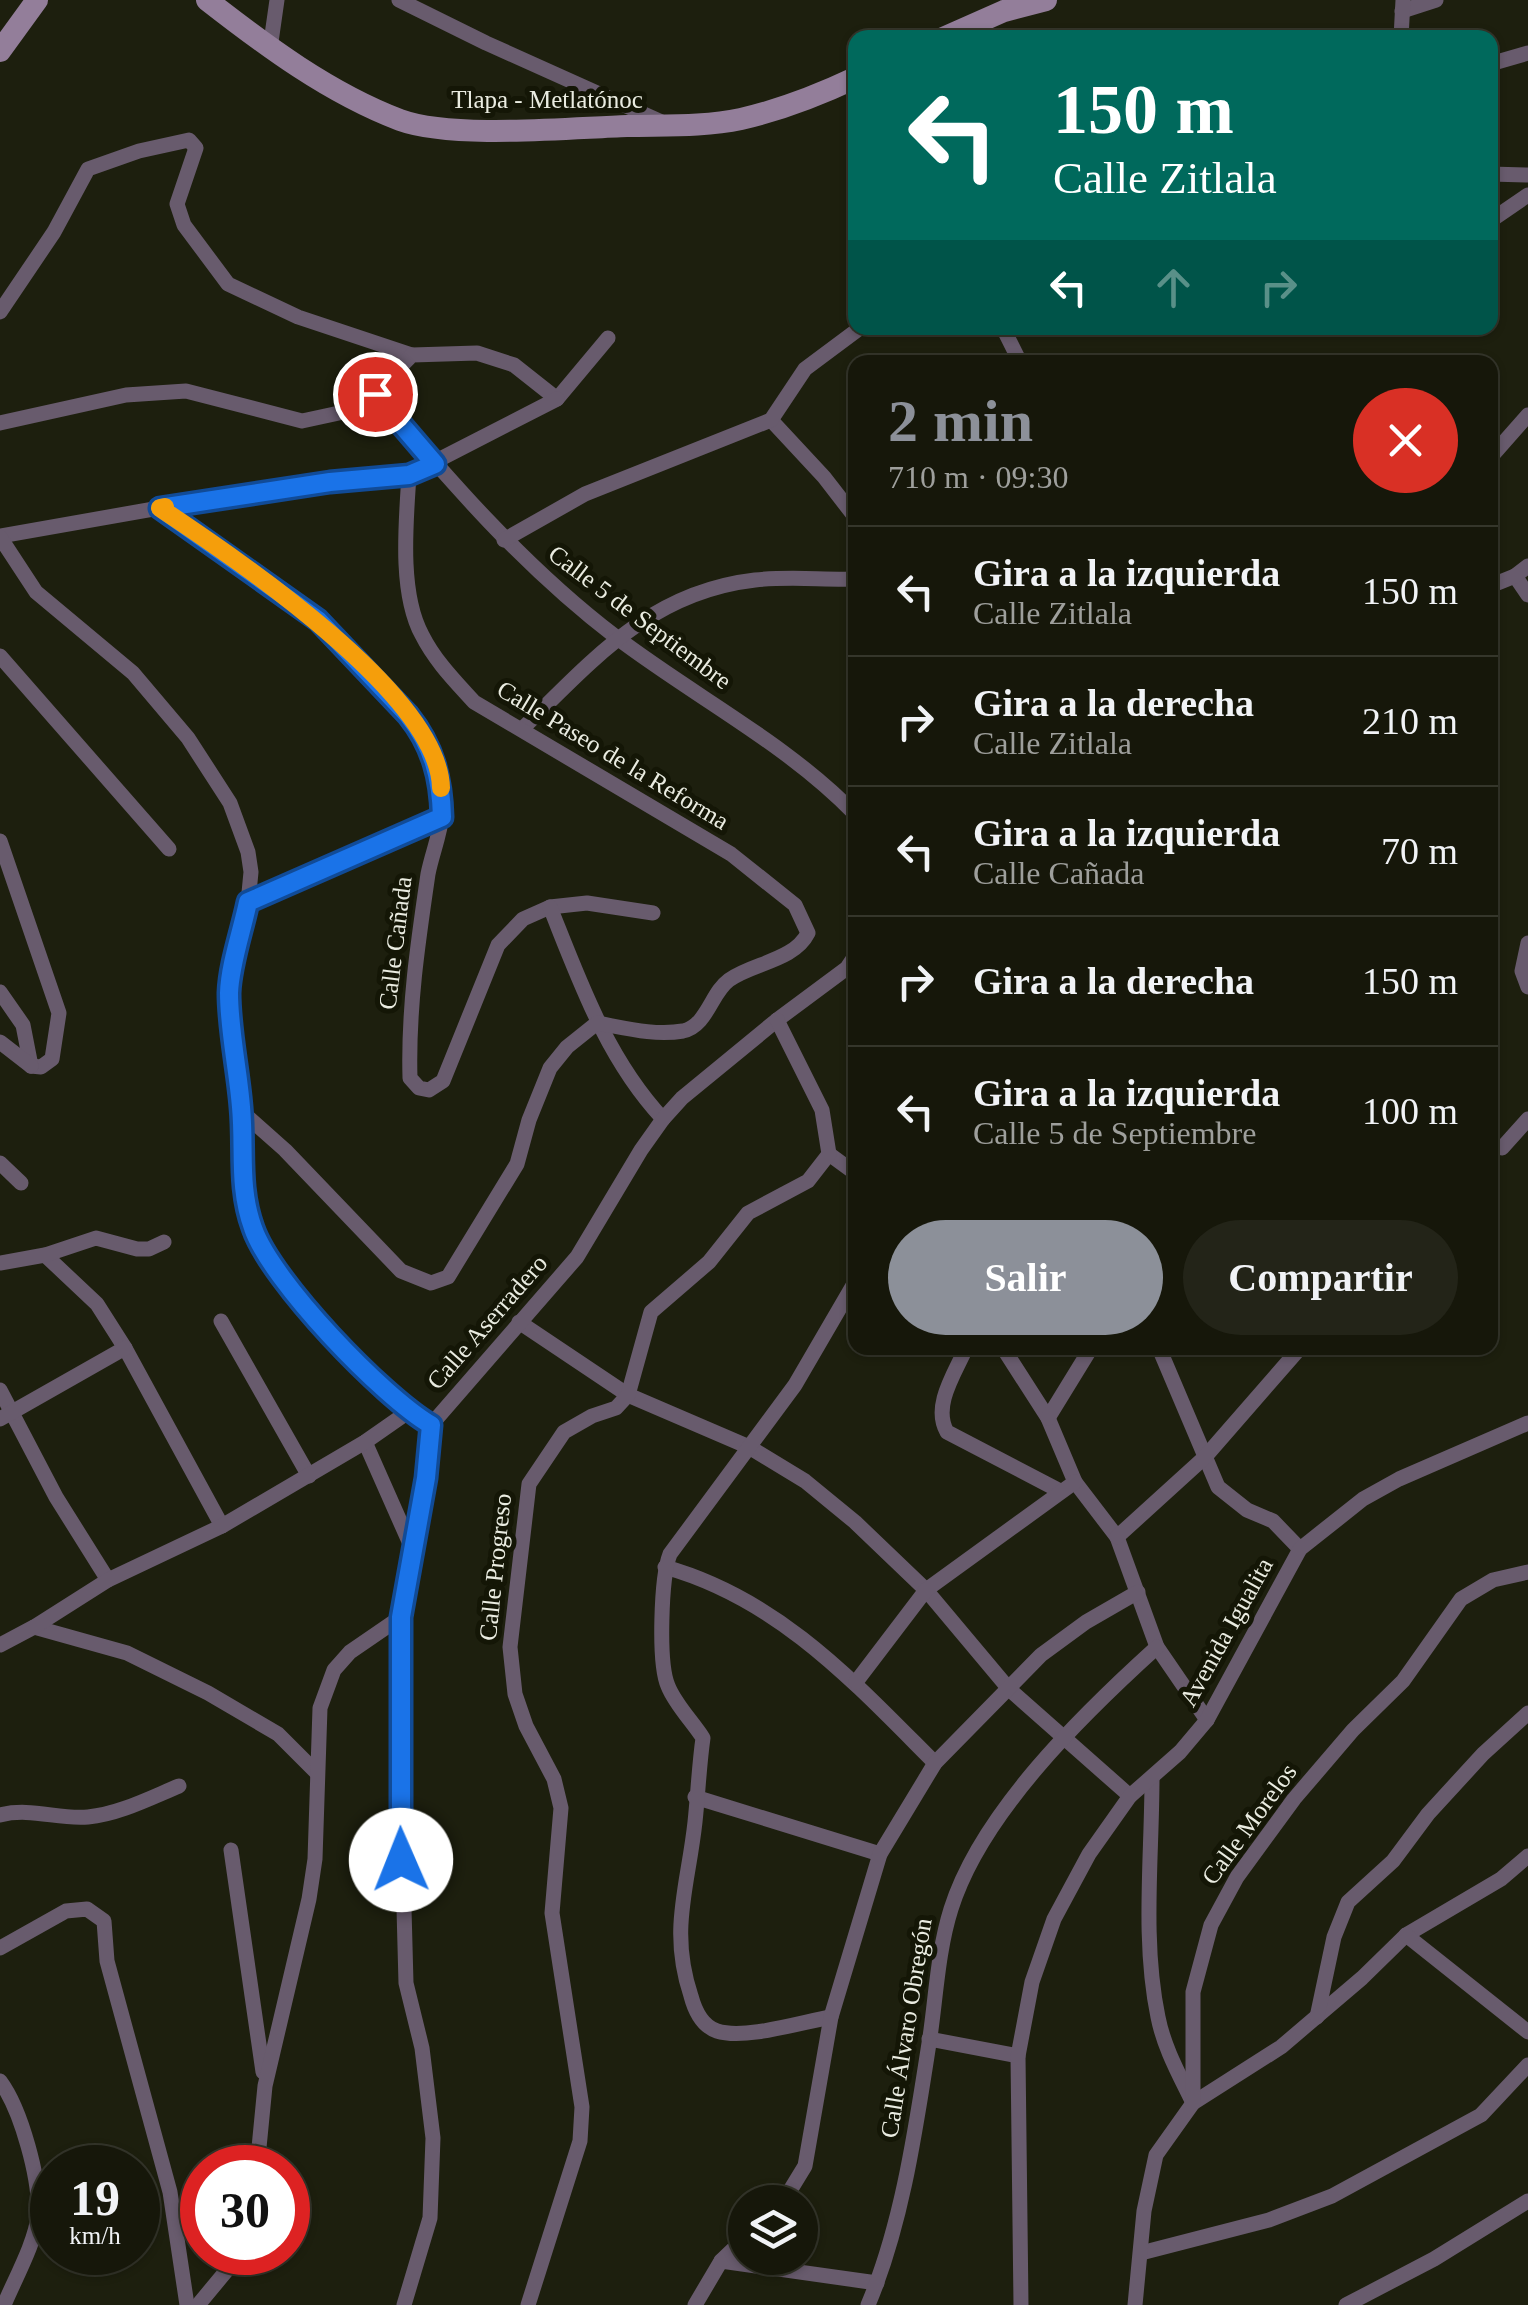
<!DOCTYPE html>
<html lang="es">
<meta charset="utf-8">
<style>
:root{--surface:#16170a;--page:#232418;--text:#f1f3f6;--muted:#9e9f9c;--line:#35362b;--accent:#8c9099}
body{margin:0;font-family:Georgia,serif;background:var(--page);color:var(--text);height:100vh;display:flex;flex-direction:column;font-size:38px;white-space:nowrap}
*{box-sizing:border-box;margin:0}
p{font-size:32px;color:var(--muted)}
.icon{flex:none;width:55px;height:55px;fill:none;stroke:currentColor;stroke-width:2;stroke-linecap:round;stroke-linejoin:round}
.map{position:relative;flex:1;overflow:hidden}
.panel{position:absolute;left:848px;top:355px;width:650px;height:1000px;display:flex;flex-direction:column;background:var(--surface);border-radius:20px;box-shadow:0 2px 8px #0004,0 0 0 2px var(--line)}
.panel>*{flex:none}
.hud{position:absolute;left:848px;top:30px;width:650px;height:305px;border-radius:20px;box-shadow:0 2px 8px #0004,0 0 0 2px var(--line);background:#00695c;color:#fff;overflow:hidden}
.fabs{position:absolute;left:728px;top:2185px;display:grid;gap:20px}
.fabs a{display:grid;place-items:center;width:90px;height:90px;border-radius:50%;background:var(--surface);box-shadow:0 2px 8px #0004,0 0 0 2px var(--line);font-size:50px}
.speed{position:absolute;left:30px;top:2145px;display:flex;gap:20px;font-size:50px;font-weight:700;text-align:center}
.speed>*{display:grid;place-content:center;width:130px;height:130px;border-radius:50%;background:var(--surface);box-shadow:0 2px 8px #0004,0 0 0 2px var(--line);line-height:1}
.speed small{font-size:25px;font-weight:400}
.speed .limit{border:15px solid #d22;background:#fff;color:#111}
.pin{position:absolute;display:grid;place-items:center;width:85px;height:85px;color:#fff;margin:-42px;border:5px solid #fff;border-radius:50%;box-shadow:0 2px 10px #0007}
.me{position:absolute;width:110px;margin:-55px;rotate:359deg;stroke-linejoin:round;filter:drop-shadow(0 0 8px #0008)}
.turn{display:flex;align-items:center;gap:35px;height:210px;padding:0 40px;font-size:45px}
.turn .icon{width:130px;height:130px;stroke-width:2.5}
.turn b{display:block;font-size:70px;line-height:85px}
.lanes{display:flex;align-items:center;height:95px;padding:0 40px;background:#0003;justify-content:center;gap:50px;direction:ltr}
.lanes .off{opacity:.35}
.round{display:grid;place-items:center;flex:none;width:105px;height:105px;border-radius:52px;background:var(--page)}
.headline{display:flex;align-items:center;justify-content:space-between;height:170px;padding:0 40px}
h1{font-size:60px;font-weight:700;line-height:75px;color:var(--accent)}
.cta{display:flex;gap:20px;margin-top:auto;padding:20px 40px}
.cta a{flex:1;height:115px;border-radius:60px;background:var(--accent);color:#fff;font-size:40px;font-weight:700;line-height:115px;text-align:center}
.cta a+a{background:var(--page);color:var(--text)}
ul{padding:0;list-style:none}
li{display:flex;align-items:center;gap:30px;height:130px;padding:0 40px;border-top:2px solid var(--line)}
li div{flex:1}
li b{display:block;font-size:38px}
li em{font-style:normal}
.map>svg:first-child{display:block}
</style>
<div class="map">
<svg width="1528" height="2305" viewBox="0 0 1528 2305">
<rect width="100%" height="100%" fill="#1d1f0e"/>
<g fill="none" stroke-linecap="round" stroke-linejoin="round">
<g stroke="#685b6d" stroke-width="15">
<polyline points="399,0 486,43 664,123"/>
<polyline points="1402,11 1436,0"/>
<polyline points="1401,38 1403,0"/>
<polyline points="270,49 277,0"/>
<polyline points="1490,64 1528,53"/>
<polyline points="1490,174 1528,175"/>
<polyline points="1490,221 1528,195"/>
<polyline points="0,312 54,232 88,169 139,151 189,140 196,148 177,204 184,225 228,284 298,317 412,355"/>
<polyline points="1003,328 1020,362"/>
<path d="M375,393C450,481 524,567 616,637C695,697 786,743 855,814"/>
<polyline points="771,420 824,477 855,517"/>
<polyline points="0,423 126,395 186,391 302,421 339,413 375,393 412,355 477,353 514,365 557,399 608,338"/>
<polyline points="1490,458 1528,415"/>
<path d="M160,508C249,567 451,694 442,815C440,835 432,854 428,874C418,942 408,1009 410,1078L419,1088L429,1090L443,1081L498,945L523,919L550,907L587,903L653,913"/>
<polyline points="0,536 222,497 331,482 409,475 557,399"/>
<polyline points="0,537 36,592 133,673 188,738 230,803 248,852 251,872 248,903 229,990 242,1112 243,1195 254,1232 273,1269 408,1412"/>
<polyline points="504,540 585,494 771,420 805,369 860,328"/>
<polyline points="1515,576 1528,595"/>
<polyline points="1490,586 1515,576 1528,566"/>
<polyline points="0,656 169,849"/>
<path d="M522,729C593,660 650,592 755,580C789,576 822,580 855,579"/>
<polyline points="0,841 59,1013 52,1059 41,1067 31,1066"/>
<polyline points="248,903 442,817"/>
<path d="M550,907C580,982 607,1059 663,1119"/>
<polyline points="1528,943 1522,971 1528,987"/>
<polyline points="0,992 23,1025 31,1066"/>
<polyline points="0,1042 31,1066"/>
<path d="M242,1112L285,1150L401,1271L431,1283L448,1277L517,1164L529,1120L550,1068L567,1047L597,1023C625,1028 655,1036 683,1031C707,1026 711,993 729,980C752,963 794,961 808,933L795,905L731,854L474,702C455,681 435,661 422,635C399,593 406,522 409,475"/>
<polyline points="1502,1148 1528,1119"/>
<polyline points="829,1154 855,1173"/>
<polyline points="0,1163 21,1183"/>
<polyline points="45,1255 97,1304 125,1348 222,1526"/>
<polyline points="0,1263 45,1255 96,1238 137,1249 149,1249 164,1242"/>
<polyline points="221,1321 309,1476"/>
<polyline points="519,1322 628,1395 749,1447 805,1481 855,1522 926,1590 1009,1689 1130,1796"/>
<path d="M966,1348C955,1373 932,1406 947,1432L1060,1491"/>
<polyline points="1003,1348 1048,1418 1075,1482 1117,1537 1157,1647 1207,1720"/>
<polyline points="1159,1348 1218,1487 1247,1510 1273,1521 1300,1549"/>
<polyline points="0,1390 56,1497 108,1580"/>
<polyline points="1048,1418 1091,1348"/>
<polyline points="0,1419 125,1348"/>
<polyline points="365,1442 411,1546"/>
<polyline points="1117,1537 1205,1457 1300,1348"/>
<path d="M665,1567C779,1599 854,1682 935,1763"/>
<polyline points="34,1627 127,1653 208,1693 278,1734 316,1772"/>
<polyline points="0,1645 34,1627 108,1580 222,1526 365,1442 408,1412 431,1425"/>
<polyline points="856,1682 926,1590 1075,1482"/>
<path d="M1152,1778C1152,1857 1142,1940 1158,2017C1164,2048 1180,2076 1193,2103L1281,2047L1362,1978L1406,1935L1501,1879L1528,1856"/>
<polyline points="695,1797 880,1854"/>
<path d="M0,1815C31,1807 59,1820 88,1817C119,1814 150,1798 179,1786"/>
<polyline points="231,1850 263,2072"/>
<polyline points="1406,1935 1528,2032"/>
<polyline points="0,1948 66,1911 87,1909 104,1921 107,1961 170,2192 187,2305"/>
<path d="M831,2017C802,2022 745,2040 717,2031C702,2026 695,2011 691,1996C669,1930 688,1887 695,1822C698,1794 699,1766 703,1738C692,1721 675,1704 668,1686C658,1663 661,1577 670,1554L795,1385L855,1282"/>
<polyline points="1317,2017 1334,1937 1348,1902 1393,1861 1428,1814 1483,1754 1528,1713"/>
<polyline points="929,2039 1018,2056"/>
<path d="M0,2081C21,2109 41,2181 38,2216C36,2241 14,2281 4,2305"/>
<polyline points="257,2168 265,2086 309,1899 315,1859 320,1708 334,1670 350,1652 401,1617"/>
<polyline points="783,2202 805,2166 831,2017 880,1854 935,1763 1041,1655 1086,1622 1138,1592"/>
<polyline points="1141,2253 1269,2220 1332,2196 1481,2115 1528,2065"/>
<polyline points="721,2261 877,2283"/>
<polyline points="198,2305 242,2252"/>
<polyline points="404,2305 430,2218 433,2138 422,2048 406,1983 400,1759 401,1617 425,1477 431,1425 577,1257 641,1150 663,1119 682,1098 777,1020 847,968 855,956"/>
<polyline points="528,2305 580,2141 582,2107 552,1913 561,1808 554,1779 526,1726 515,1694 510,1647 529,1484 564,1432 592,1416 616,1408 628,1395 651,1312 709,1262 748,1213 808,1181 829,1154 822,1110 777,1020"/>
<polyline points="695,2305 721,2261 745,2238"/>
<path d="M868,2305C903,2222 916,2126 930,2037C936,1996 938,1950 951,1909C981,1813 1083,1714 1157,1647"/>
<polyline points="1021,2305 1018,2056 1032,1982 1054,1919 1089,1854 1130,1796 1180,1752 1207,1720 1300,1549 1363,1499 1399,1479 1528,1423"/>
<polyline points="1135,2305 1144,2211 1156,2155 1193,2103 1193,1992 1211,1925 1237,1877 1294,1799 1353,1730 1403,1681 1461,1599 1493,1580 1528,1572"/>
<polyline points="1346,2305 1434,2259 1528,2201"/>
</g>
<g stroke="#937e9a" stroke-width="22">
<path d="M207,0C266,46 329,93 400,120C452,139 568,128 627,126C664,125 704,127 741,119C780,110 819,95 855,78"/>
<polyline points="943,38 1004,11 1046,0"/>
<polyline points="0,51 37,0"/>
</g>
</g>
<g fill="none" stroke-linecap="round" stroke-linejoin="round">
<defs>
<path id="route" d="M375,394L435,464L409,475L330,482L160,508L318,620L408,715C433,746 441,778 442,817L248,902C242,931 230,964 229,993C229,1030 238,1069 241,1107C245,1149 238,1187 253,1228C271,1281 383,1397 431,1425L426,1478L401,1617V1860"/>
</defs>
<use href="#route" stroke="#114b97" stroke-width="25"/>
<use href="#route" stroke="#1a73e8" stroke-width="18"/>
<path stroke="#f59e0b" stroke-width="18" d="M165,507L160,508C233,557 439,694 441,788"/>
</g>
<g text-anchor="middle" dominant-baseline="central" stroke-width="10" stroke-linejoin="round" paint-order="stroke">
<g font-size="25" fill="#eaece1" stroke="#141606">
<text x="547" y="99">Tlapa - Metlatónoc</text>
<text transform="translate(640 617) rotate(37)">Calle 5 de Septiembre</text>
<text transform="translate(613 755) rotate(31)">Calle Paseo de la Reforma</text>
<text transform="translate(395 943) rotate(-83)">Calle Cañada</text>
<text transform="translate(487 1322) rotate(-49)">Calle Aserradero</text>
<text transform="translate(495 1567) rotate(-84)">Calle Progreso</text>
<text transform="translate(1226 1632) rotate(-61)">Avenida Igualita</text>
<text transform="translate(1249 1824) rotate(-54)">Calle Morelos</text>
<text transform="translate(906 2028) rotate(-81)">Calle Álvaro Obregón</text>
</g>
</g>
</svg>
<div class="fabs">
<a><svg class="icon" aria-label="layers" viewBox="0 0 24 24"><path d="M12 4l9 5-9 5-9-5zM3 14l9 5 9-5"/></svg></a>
</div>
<div class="speed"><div>19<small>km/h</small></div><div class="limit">30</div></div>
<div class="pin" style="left:375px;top:394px;background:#d93025"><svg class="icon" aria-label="arrive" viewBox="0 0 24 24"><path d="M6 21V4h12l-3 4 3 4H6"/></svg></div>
<svg class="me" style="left:401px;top:1860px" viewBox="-20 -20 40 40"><circle r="19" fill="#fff"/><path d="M0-13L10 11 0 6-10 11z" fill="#1a73e8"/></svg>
<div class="hud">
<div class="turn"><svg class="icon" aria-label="left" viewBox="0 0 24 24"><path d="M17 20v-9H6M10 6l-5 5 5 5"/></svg><div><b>150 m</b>Calle Zitlala</div></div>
<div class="lanes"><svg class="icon" aria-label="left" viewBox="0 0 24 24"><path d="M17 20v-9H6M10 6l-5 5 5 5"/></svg><svg class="icon off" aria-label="ahead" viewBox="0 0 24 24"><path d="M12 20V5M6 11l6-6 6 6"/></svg><svg class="icon off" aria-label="right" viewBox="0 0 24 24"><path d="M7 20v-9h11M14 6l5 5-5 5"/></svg></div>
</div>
<section class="panel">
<div class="headline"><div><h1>2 min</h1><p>710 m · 09:30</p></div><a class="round" style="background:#d93025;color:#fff"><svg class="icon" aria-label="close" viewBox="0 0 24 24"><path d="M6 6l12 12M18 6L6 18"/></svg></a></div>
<ul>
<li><svg class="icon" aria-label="left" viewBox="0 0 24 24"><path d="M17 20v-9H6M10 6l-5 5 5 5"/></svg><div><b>Gira a la izquierda</b><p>Calle Zitlala</p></div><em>150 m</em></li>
<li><svg class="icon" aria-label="right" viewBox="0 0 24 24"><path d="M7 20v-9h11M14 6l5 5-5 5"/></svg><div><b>Gira a la derecha</b><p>Calle Zitlala</p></div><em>210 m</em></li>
<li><svg class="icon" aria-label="left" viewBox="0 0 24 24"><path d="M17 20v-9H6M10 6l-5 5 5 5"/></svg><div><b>Gira a la izquierda</b><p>Calle Cañada</p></div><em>70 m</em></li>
<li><svg class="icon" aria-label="right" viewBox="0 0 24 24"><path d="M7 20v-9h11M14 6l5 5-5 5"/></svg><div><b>Gira a la derecha</b></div><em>150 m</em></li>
<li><svg class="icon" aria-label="left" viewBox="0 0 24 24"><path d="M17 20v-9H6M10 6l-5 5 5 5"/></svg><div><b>Gira a la izquierda</b><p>Calle 5 de Septiembre</p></div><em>100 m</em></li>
</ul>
<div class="cta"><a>Salir</a><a>Compartir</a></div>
</section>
</div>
